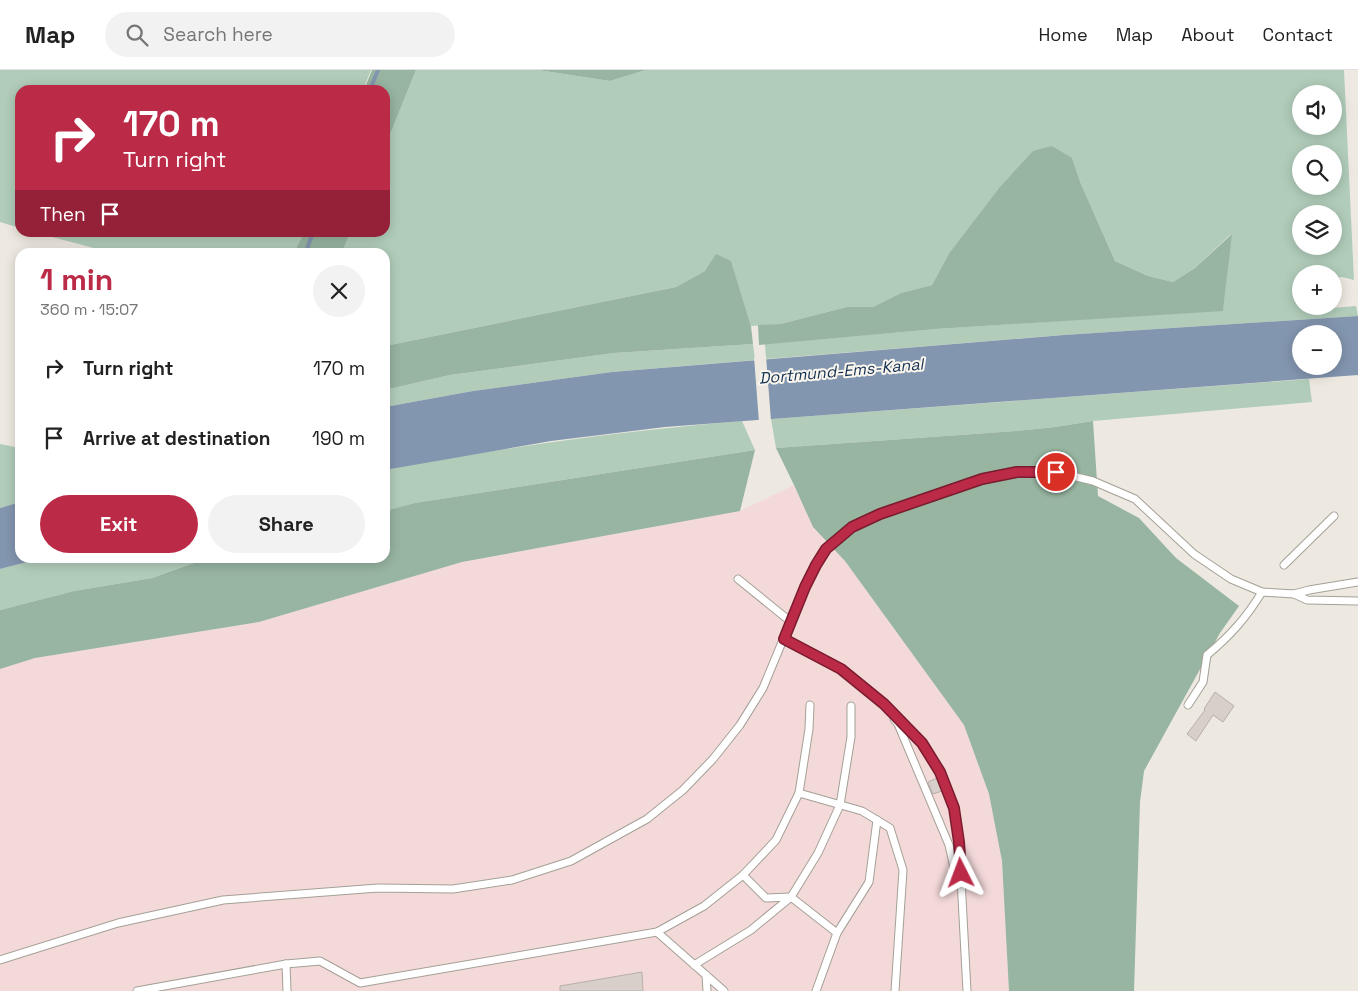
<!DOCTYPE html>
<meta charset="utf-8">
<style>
:root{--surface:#fff;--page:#f2f2f2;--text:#222;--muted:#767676;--line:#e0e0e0;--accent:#bb2a47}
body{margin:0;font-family:"Space Grotesk",sans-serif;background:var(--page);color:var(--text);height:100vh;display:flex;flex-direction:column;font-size:19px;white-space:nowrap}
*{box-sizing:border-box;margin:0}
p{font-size:16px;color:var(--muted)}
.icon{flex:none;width:28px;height:28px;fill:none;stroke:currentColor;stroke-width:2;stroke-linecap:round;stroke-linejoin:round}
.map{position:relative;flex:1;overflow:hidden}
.details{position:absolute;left:15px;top:178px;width:375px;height:315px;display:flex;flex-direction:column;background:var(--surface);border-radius:15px;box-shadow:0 2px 12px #0003}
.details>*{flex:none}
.banner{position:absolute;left:15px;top:15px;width:375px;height:152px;border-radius:15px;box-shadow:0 2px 12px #0003;background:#bb2a47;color:#fff;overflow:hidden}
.tools{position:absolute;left:1292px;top:15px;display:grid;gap:10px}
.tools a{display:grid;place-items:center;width:50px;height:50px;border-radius:50%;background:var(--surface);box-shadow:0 2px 12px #0003;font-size:25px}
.pin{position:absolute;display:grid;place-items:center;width:42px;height:42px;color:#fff;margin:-21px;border:2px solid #fff;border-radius:50%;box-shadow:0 1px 5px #0007}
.me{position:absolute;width:55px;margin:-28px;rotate:357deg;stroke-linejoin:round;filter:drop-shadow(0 0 4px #0008)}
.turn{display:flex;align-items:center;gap:18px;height:105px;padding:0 25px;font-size:22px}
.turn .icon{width:65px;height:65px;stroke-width:2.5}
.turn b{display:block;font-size:35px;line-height:42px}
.then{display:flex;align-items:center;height:48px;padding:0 25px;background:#0003;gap:10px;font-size:19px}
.round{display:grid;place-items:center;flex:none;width:52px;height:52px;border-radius:26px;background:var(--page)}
.headline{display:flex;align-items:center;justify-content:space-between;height:85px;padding:0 25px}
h1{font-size:30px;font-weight:600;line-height:38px;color:var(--accent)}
.button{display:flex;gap:10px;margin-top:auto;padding:10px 25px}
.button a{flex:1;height:58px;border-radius:30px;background:var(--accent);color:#fff;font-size:20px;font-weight:600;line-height:58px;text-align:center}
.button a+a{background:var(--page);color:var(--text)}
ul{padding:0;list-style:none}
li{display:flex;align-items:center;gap:15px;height:70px;padding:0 25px}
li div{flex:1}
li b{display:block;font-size:19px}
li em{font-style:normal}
header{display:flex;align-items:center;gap:30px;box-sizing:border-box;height:70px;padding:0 25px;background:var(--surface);border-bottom:1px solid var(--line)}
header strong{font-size:24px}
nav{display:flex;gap:28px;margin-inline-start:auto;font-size:18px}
.search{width:350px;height:45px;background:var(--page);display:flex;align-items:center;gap:12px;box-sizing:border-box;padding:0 18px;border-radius:28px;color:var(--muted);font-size:19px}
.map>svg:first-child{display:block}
</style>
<header>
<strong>Map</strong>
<div class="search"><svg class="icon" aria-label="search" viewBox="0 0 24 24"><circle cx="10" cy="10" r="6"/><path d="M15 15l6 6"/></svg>Search here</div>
<nav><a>Home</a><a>Map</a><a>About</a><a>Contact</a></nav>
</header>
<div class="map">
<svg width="1358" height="921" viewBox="0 0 1358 921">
<rect width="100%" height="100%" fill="#eee9e0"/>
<polygon fill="#f4d9d9" points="794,415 813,457 845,491 964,655 989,724 1002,791 1009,921 0,921 0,599 35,588 259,552 462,492 740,441"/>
<g fill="#b1cdba" fill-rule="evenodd">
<polygon points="0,0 371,0 363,20 20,20 20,158 0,152"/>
<path d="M416,0H538L610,11L646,0H1344L1354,210L1342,207L1334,208V204H1301V236H1310L1309,240L1356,236L1358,246L1064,265L766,289L765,274L936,259L1223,240L1231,164L1195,198L1173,212L1148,206L1115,191L1081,114L1072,88L948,185L932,215L901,223L873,237H847L780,254L751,256L731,192L705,201L676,217L385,276V182H342L350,163L385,162V77ZM1301,24H1334V56H1301ZM1301,84H1334V116H1301ZM1301,144H1334V176H1301Z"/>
<polygon points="37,163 304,163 294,182 109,182"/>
<polygon points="753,274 755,290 612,302 473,321 385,337 385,320 450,305 614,283"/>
<polygon points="1309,309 1312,332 1093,351 1055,357 1016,361 776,378 771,349"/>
<path d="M742,351L755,380L416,433L385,441V400C504,377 622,361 742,351Z"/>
<polygon points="0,374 20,378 20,432 0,438"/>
<polygon points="43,488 208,488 152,508 74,521 0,540 0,499"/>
</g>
<g fill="#97b5a1">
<polygon points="372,0 416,0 385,77 385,20 364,20"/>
<polygon points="538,0 646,0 610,11"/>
<polygon points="1052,76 1072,88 1081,114 1115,191 1148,206 1173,212 1195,198 1232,164 1223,241 936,259 759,275 758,255 780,254 847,237 873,237 901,223 932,215 948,185 1000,117 1033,81"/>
<polygon points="304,163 304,162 350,163 342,182 294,182"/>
<polygon points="716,184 731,191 751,256 753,274 614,283 450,305 385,320 385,276 676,217 705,201"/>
<polygon points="1093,351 1098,426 1139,448 1176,488 1239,536 1220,563 1144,701 1140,732 1134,921 1009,921 1002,791 989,724 964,655 845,491 813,457 794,415 776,378 1016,361 1055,357"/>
<polygon points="755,380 740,441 462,492 259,552 35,588 0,599 0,540 74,521 152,508 208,488 385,488 385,441 415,433"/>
</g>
<g fill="#8396af" fill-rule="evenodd">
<path d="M1358,246V305L665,357L551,371L385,400V337L473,321L612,302L1064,265ZM1301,264H1334V296H1301Z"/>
<polygon points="20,432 20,488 43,488 0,499 0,438"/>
</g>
<polygon fill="#eee9e0" points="766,286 771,351 759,352 754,287"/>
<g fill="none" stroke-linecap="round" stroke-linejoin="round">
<g stroke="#8396af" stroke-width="4">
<polyline points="370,20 378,0"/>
<polyline points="306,182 313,162"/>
</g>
</g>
<g fill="#d9cfca" stroke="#b8afaa">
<polygon points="1215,622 1234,636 1223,652 1213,645 1196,671 1187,664 1205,640 1204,639"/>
<polygon points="937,708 942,721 933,724 928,712"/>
<polygon points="642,902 643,921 560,921 560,916"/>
</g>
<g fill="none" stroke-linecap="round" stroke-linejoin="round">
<defs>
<g id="lane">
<polyline points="1284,495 1334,446"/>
<polyline points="738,509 791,552"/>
<polyline points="1294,524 1307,530 1358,531"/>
<polyline points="784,569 841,599 884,634 922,673 940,702 954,738 959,772 967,921"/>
<path d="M1188,635L1203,612L1207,585C1231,565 1246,548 1262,522"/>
<polyline points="894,649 898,654 949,775 958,815"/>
<polyline points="799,723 862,741 890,758 903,800 895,921"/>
<polyline points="743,805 766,828 791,827 837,863"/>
<polyline points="657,862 724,921"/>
<polyline points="0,890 118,853 223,830 378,818 453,819 512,810 571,791 647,749 683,720 713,689 740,655 763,618 809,507 826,479 852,457 880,444 982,409 1017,402 1056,402 1093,411 1135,429 1194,484 1231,509 1262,522 1294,524 1309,520 1358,512"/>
<polyline points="286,894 320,891 360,913 657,862 704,836 743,805 776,770 799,723 809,659 810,635"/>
<polyline points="694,895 751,860 791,827 818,783 840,735 851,667 851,636"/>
<polyline points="706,905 707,921"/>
<polyline points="137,921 286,894 287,921"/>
<polyline points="816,921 837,863 869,812 877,750"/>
</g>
</defs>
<use href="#lane" stroke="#a4a098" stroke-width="9"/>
<use href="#lane" stroke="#fff" stroke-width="7"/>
</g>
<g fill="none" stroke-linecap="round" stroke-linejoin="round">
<defs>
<polyline id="route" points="961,803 959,772 954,738 940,702 922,673 884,634 841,599 784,569 805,517 816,495 826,479 852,457 880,444 982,409 1017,402 1056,402"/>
</defs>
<use href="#route" stroke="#7a1b2e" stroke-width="12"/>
<use href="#route" stroke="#bb2a47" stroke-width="9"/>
</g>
<g text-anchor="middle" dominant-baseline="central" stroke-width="4" stroke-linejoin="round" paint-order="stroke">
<g font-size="16" font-style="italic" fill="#123053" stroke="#fbf7ee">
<text transform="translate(841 301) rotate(-5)">Dortmund-Ems-Kanal</text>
</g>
</g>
</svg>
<div class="tools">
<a><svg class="icon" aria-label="sound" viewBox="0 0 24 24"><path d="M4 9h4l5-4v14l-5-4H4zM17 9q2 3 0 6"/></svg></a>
<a><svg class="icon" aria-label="search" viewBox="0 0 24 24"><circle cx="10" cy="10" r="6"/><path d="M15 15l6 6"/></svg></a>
<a><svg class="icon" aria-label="layers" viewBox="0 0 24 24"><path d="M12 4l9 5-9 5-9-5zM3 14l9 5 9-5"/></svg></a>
<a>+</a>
<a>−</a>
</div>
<div class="pin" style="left:1056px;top:402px;background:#d93025"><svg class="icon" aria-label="arrive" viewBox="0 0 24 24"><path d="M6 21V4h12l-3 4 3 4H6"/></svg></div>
<svg class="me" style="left:961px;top:803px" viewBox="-20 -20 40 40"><path d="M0-17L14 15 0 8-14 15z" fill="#bb2a47" stroke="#fff" stroke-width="4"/></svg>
<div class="banner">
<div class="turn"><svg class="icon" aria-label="right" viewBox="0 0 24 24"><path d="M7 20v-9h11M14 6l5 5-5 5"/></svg><div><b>170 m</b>Turn right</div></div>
<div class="then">Then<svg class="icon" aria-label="arrive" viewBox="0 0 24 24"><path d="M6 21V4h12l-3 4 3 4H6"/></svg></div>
</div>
<section class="details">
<div class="headline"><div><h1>1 min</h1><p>360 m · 15:07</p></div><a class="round"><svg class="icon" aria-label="close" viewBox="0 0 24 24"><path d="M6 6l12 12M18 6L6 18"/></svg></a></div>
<ul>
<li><svg class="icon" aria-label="right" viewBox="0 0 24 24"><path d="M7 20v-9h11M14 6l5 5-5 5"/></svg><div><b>Turn right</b></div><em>170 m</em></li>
<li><svg class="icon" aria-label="arrive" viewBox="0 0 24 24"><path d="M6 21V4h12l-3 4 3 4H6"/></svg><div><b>Arrive at destination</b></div><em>190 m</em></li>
</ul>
<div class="button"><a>Exit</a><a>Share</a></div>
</section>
</div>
